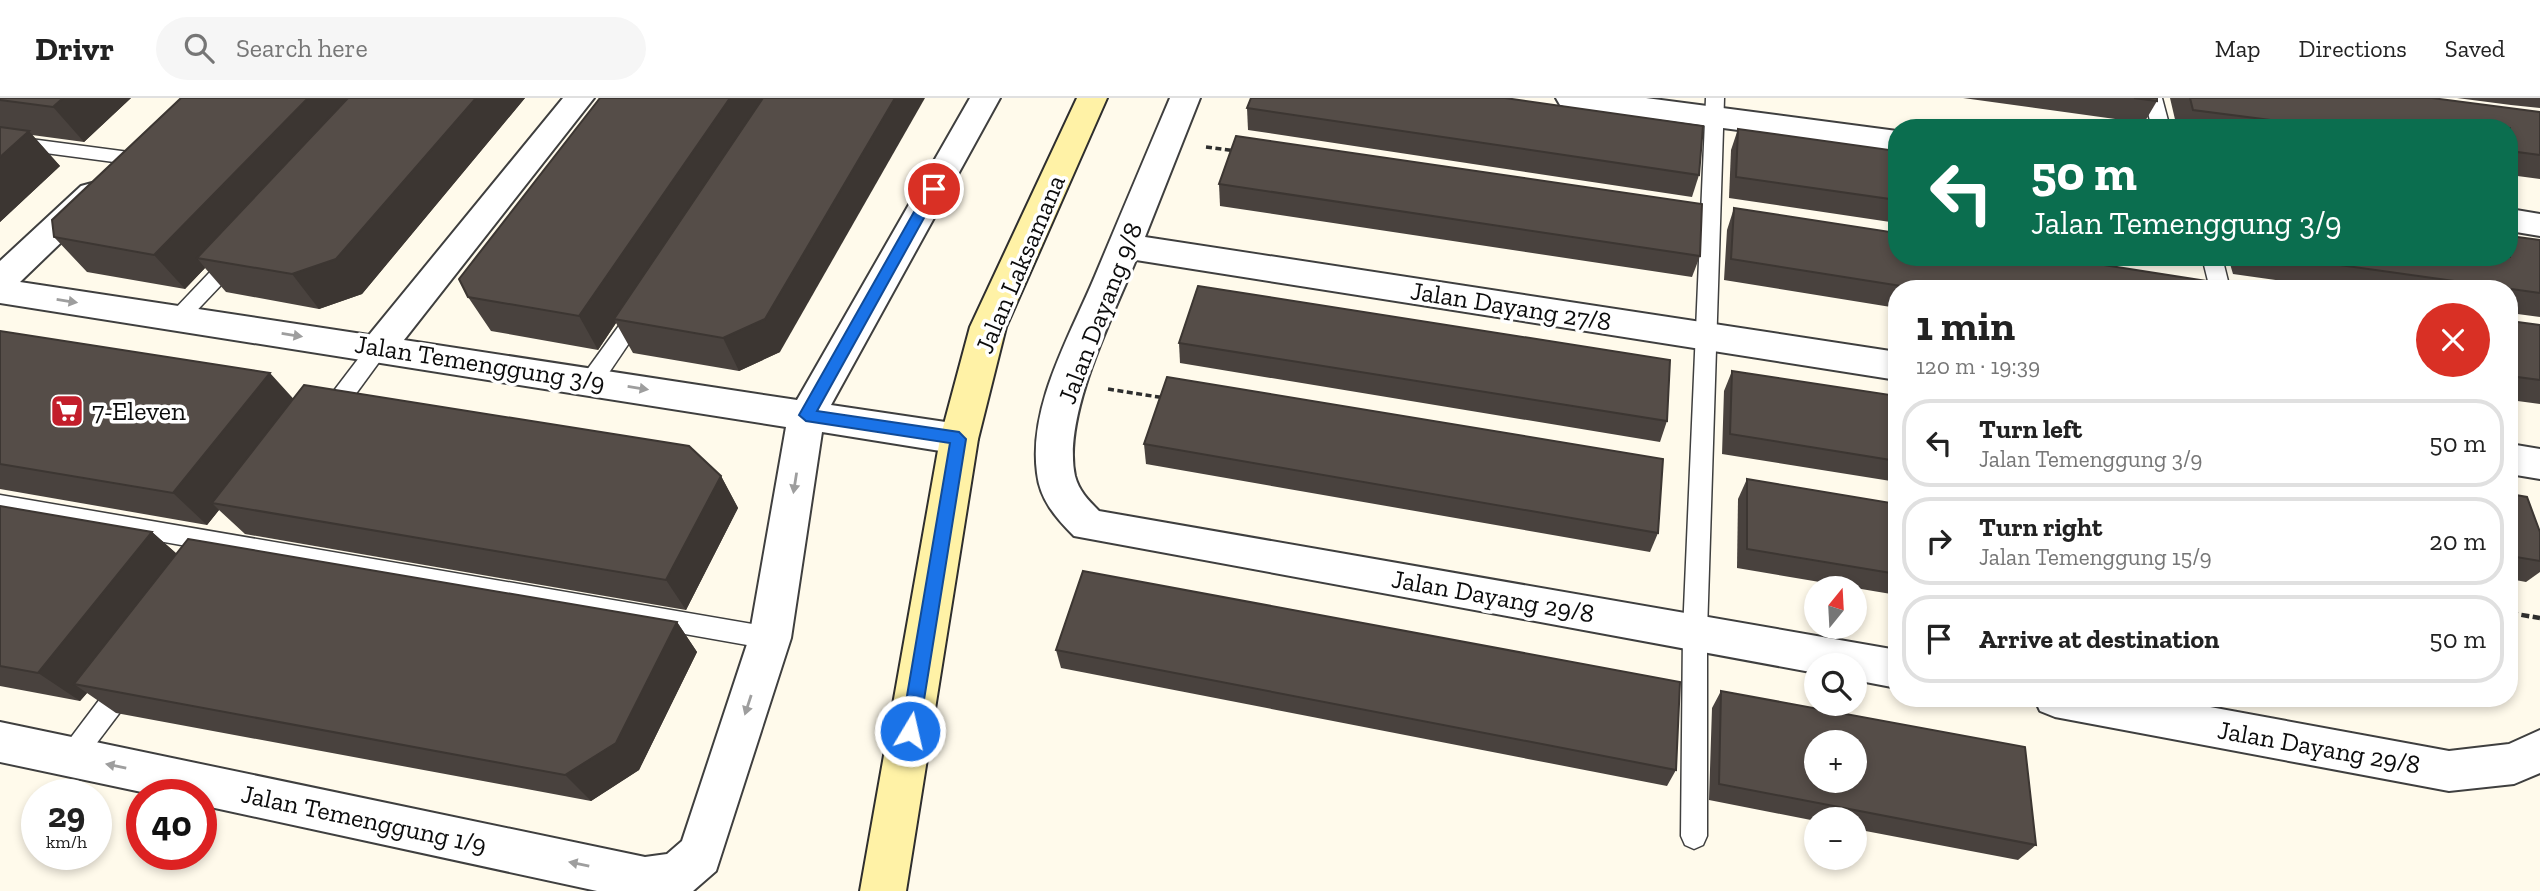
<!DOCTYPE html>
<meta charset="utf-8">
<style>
:root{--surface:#fff;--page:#f6f6f6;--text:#222;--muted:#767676;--line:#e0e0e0}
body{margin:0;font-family:"Zilla Slab",serif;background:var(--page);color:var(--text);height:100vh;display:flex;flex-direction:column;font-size:26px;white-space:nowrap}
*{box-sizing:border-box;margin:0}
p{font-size:23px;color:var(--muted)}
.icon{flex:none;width:38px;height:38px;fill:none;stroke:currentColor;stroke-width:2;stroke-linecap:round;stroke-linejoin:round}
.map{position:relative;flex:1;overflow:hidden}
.sheet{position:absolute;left:1888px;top:182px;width:630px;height:427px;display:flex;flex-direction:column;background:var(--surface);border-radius:28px;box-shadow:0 4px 10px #0003}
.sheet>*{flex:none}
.top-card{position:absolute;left:1888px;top:21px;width:630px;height:147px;border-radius:28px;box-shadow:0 4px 10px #0003;background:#0b6e4f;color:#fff;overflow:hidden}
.needle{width:46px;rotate:18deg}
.tools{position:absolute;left:1804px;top:478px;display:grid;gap:14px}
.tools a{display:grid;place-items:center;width:63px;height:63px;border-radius:50%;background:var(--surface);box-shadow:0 4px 10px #0003;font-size:35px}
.speed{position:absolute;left:21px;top:681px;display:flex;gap:14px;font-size:35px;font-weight:700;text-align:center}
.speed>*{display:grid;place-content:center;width:91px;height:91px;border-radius:50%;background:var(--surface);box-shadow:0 4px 10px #0003;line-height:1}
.speed small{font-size:18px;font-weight:400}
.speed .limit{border:10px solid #d22;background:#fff;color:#111}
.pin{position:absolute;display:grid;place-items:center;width:60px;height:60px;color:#fff;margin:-30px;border:4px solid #fff;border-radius:50%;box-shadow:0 2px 7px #0007}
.me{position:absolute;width:77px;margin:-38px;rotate:9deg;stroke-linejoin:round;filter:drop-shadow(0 0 5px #0008)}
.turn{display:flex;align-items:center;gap:24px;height:147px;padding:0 28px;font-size:32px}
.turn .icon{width:91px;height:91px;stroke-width:2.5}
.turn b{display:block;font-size:49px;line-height:60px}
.round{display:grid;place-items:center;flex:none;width:74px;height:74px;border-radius:37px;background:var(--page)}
.headline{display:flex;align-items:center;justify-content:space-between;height:119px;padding:0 28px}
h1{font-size:42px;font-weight:700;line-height:52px}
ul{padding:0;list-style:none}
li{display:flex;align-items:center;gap:21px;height:88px;margin:0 14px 10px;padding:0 14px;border:4px solid var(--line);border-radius:28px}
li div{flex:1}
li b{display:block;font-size:26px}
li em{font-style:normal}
header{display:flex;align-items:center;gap:42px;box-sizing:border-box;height:98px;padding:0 35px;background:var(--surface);border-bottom:2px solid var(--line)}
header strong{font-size:33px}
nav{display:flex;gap:38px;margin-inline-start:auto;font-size:24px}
.search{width:490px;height:63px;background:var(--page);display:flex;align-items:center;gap:18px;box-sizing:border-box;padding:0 24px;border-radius:38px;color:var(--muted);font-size:26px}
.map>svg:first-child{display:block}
</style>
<header>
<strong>Drivr</strong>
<div class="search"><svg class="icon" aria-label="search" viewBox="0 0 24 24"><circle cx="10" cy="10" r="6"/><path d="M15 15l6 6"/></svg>Search here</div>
<nav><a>Map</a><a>Directions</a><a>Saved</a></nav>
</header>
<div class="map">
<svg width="2540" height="793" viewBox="0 0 2540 793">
<rect width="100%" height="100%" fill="#fffaeb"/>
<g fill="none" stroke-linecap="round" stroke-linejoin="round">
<defs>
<g id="lane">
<polygon points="1706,0 1724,0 1707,534 1707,738 1703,747 1694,751 1685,747 1681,738 1683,534"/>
<polygon points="2144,0 2162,0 2170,30 2152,30"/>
<polygon points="0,37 129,54 138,60 129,66 0,49"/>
<polygon points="236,152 243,154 246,159 243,164 185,225 171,225 168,220 171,215 229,154"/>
<polygon points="2202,159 2222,159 2230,191 2210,191"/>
<polygon points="641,204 648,207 651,212 648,217 600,288 584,288 581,282 584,276 634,207"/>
<polygon points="378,242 385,244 389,250 385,256 336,323 328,325 320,323 317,317 320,311 371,244"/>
<polygon points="0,397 770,529 779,532 782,540 779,548 770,551 0,415"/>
<polygon points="127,574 136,577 139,585 136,593 81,666 72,670 63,666 59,658 63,650 118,577"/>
</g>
<g id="street">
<polygon points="563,0 594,0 404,242 797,302 970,0 1000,0 831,307 959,326 972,331 978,341 972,351 959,356 822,334 791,540 716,773 693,793 597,793 201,707 201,696 151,696 0,664 0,624 645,759 667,756 682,743 749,540 786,329 0,205 0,163 81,88 92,85 103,88 108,96 103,104 20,184 369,237"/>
<path d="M1170,0H1200L1145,139L1897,254V282L1136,162C1113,218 1062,318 1075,378C1079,393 1088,402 1099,413L1897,552V590L1855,582V567H1816V575L1074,438C1056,420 1040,402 1037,375C1028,308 1070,238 1095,178C1120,118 1145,59 1170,0Z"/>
<polygon points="1556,0 1646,0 1897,33 1897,53 1571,10 1560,7"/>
<polygon points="2510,111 2540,116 2540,138 2510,133"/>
<polygon points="2510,346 2540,351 2540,381 2510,376"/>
<polygon points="2034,600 2161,600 2449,653 2509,646 2540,632 2540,675 2514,686 2449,693 2055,619 2040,613"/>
</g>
<polygon id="secondary" points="1077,0 1107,0 1006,229 978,341 906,793 860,793 940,341 970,229"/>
</defs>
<use href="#lane" stroke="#3f3f3f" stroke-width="3"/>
<use href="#street" stroke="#3f3f3f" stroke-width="4"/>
<use href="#secondary" stroke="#2e2e2e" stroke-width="4"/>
<g stroke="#2e2e2e" stroke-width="3.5" stroke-dasharray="6 3.5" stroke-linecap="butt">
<polyline points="1206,49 1236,53"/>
<polyline points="1108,291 1165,300"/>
</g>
<polyline stroke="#2e2e2e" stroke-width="4.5" stroke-dasharray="8 3.5" stroke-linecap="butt" points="2510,515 2540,520"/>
<use href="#lane" fill="#fff" fill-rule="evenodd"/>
<use href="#street" fill="#fff" fill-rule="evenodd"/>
<use href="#secondary" fill="#fff2a6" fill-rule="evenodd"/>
</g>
<g fill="#49423e">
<polygon points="0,0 131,0 84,44 32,37 60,68 0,124"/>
<polygon points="181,0 525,0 362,196 319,211 226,194 205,170 185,191 87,174 54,139"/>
<polygon points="600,0 780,254 739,273 633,255 616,225 598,252 491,233 468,199"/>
<polygon points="1963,0 2157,0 2157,3 2144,25"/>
<polygon points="2170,0 2432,0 2540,14 2540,81 2510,77 2510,30 2177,30"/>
<polygon points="2457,0 2540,0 2540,10 2511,7"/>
<polygon points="1247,10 1699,77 1692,99 1248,32"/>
<polygon points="1738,31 1897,53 1897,125 1729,100 1731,52"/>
<polygon points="1219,86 1700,158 1692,179 1220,108"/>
<polygon points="1734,110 2208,191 1897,191 1897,210 1724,182 1727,132"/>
<polygon points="2540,142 2540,219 2510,215 2510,191 2338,191 2233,176 2228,159 2510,159"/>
<polygon points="2124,159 2187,159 2181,168"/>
<polygon points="2510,223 2540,227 2540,306 2510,302"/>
<polygon points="0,233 293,301 721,378 738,410 686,512 245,436 219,412 207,427 0,391"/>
<polygon points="1179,245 1667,323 1660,344 1180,265"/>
<polygon points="1732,273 1897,298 1897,384 1722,356 1724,293"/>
<polygon points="1144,346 1658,435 1650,454 1146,366"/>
<polygon points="1747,381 1897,406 1897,497 1737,470 1738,401"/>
<polygon points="2510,396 2540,434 2540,474 2526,484 2510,481"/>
<polygon points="0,408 152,434 177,456 677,524 697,554 639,672 591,703 116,615 87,595 80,603 0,588"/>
<polygon points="1056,552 1676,672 1667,688 1061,570"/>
<polygon points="1721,593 2036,747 2018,762 1855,731 1855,721 1816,721 1816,723 1709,702 1712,610"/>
</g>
<g fill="#3c3632">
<polygon points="63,0 131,0 84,44 53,9"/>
<polygon points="308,0 365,0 197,160 205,170 185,191 154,157"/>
<polygon points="476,0 525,0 362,196 319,211 292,176"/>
<polygon points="730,0 767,0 614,221 616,225 598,252 579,218"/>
<polygon points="895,0 925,0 780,254 739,273 723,240"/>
<polygon points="29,33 60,68 0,124 0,59"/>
<polygon points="270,275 300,308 212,405 219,412 207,427 173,395"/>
<polygon points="721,378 738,410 686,512 666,482"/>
<polygon points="152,434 187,465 74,586 87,595 80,603 38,575"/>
<polygon points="677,524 697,554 639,672 591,703 565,677"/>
</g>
<g fill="#554d48" stroke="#3c3632" stroke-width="2" fill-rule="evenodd">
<polygon points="0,0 63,0 53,9 0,2"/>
<polygon points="181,0 308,0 154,157 54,139 52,122"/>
<polygon points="348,0 476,0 336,161 292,176 197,160"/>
<polygon points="600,0 730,0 579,218 468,199 459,181"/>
<polygon points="763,0 895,0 765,221 723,240 614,221"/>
<polygon points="1251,0 1505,0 1703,28 1699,77 1247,10"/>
<polygon points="2134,0 2157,0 2157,3"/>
<polygon points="2190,0 2432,0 2540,14 2540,57 2510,53 2510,30 2333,30 2193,12"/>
<polygon points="0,29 29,33 0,59"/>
<polygon points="1738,31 1897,53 1897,102 1736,79"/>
<polygon points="1236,38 1702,106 1700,158 1219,86"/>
<polygon points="1734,110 1897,135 1897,159 2053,159 2206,183 2208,191 1920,191 1731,161"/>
<polygon points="2510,138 2540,142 2540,195 2283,159 2510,159"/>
<polygon points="1198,188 1670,262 1667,323 1179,245"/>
<polygon points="2259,188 2281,191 2260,191"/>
<polygon points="2510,223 2540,227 2540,282 2510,278"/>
<polygon points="0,233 270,275 173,395 0,366"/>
<polygon points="1732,273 1897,298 1897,363 1730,336"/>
<polygon points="1167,279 1663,361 1658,435 1144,346"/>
<polygon points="304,287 689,348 721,378 666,482 212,405"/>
<polygon points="1747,381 1897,406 1897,476 1747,451"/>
<polygon points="2510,396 2527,399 2540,434 2540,463 2510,458"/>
<polygon points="0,408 152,434 38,575 0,568"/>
<polygon points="188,441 677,524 616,645 565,677 74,586"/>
<polygon points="1083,473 1680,584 1676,672 1056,552"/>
<path d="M1721,593L2025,649L2036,747L1719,686ZM1816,644H1855V682H1816Z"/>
</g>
<defs><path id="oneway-solid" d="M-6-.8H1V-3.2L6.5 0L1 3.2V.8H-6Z" transform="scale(1.75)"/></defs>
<g fill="#9e9e9e">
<use href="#oneway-solid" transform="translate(67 203) rotate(9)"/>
<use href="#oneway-solid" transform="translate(292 237) rotate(9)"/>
<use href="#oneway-solid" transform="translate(638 290) rotate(9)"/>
<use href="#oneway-solid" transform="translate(795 385) rotate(99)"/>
<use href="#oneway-solid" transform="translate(748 607) rotate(108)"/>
<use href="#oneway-solid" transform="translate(116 668) rotate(-168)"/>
<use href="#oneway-solid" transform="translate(579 766) rotate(-168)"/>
</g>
<polygon fill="#1a73e8" stroke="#114b97" stroke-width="2" points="934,86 940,91 817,313 959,334 966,341 919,633 916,639 910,641 903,639 901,633 950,345 806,323 799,317 927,91"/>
<defs>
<symbol id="supermarket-square" viewBox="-11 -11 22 22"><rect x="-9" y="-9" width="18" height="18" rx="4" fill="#c31e2b" stroke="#fff"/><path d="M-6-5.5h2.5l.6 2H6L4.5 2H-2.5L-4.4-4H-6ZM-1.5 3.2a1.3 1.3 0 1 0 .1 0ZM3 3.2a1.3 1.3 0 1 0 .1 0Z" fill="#fff"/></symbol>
</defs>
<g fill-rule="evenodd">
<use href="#supermarket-square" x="48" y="294" width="38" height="38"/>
</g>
<g text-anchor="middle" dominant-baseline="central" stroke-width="7" stroke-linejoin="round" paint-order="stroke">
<g font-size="26" fill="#0c0c0c" stroke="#fff">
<text transform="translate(1020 166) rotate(-67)">Jalan Laksamana</text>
<text transform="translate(1511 208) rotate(9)">Jalan Dayang 27/8</text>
<text transform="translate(1100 215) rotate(-69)">Jalan Dayang 9/8</text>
<text transform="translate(480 265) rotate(9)">Jalan Temenggung 3/9</text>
<text transform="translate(1493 498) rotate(10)">Jalan Dayang 29/8</text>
<text transform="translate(2319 649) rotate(10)">Jalan Dayang 29/8</text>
<text transform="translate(364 721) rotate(12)">Jalan Temenggung 1/9</text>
</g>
<g font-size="26" fill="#0c0c0c" stroke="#fff" text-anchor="start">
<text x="92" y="313">7-Eleven</text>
</g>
</g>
</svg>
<div class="tools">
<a><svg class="needle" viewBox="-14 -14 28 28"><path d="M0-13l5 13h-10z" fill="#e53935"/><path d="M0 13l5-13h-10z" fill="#767676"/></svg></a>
<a><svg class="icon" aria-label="search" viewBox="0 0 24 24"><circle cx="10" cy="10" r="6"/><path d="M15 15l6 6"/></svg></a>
<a>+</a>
<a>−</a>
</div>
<div class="speed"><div>29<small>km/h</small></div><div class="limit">40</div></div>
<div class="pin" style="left:934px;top:91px;background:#d93025"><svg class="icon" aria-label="arrive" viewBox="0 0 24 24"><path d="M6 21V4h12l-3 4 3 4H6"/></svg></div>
<svg class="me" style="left:910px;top:633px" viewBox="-20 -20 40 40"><circle r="17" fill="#1a73e8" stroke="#fff" stroke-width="3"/><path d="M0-11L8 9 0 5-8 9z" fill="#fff"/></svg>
<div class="top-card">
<div class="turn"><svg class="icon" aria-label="left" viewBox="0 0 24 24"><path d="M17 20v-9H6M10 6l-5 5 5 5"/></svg><div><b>50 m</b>Jalan Temenggung 3/9</div></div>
</div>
<section class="sheet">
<div class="headline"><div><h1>1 min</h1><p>120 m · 19:39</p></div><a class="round" style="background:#d93025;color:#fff"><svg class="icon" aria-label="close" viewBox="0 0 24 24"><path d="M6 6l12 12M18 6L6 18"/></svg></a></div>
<ul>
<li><svg class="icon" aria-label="left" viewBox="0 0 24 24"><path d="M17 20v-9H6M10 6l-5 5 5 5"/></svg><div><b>Turn left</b><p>Jalan Temenggung 3/9</p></div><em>50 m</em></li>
<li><svg class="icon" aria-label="right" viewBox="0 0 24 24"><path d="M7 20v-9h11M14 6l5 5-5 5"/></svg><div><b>Turn right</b><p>Jalan Temenggung 15/9</p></div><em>20 m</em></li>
<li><svg class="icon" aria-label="arrive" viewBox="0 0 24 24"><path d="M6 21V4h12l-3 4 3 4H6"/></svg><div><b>Arrive at destination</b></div><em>50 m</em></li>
</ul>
</section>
</div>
